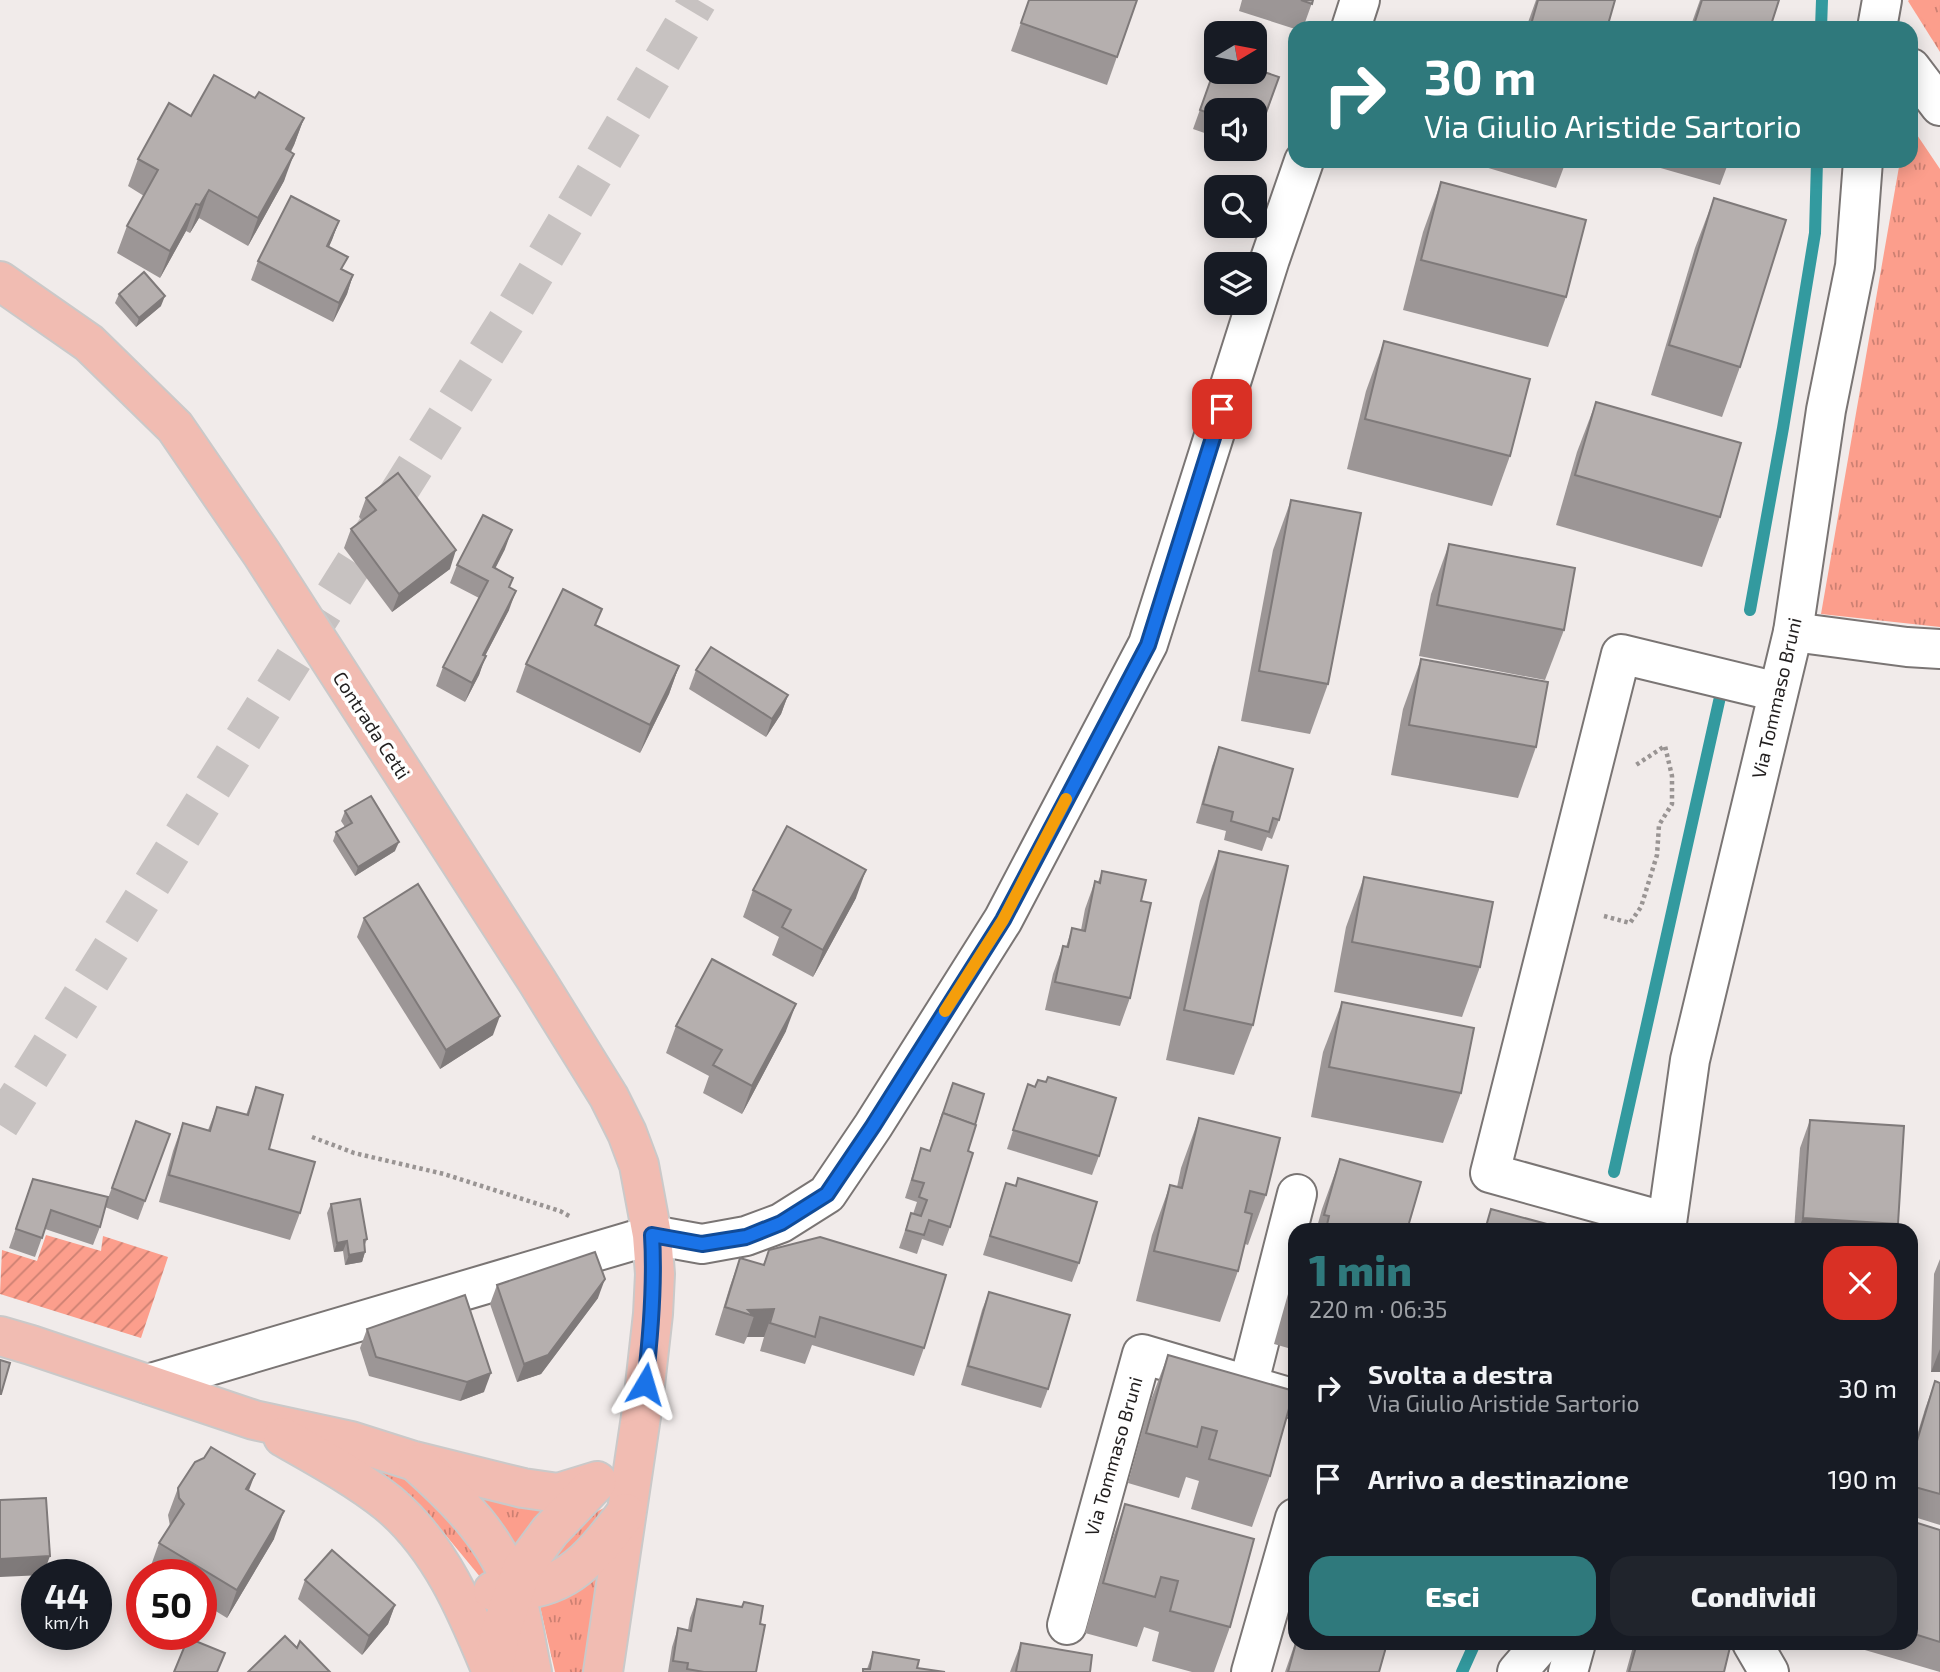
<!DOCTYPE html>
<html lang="it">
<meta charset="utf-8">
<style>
:root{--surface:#171b24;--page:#20242c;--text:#f1f3f6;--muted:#9ea1a6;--accent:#2f797c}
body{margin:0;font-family:"Exo 2",sans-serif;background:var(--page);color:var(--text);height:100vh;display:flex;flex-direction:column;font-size:26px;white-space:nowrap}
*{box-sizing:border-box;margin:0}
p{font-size:23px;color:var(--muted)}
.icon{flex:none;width:38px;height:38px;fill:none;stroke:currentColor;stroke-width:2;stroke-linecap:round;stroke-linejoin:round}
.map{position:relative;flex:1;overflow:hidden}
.drawer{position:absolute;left:1288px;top:1223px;width:630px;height:427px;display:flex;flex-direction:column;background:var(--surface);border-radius:21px;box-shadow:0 4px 18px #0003}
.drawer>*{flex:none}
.top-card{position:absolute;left:1288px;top:21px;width:630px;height:147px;border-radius:21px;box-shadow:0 4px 18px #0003;background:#2f797c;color:#fff;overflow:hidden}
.needle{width:46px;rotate:80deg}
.controls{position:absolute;left:1204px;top:21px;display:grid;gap:14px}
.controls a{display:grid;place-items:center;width:63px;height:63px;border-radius:14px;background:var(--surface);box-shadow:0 4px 18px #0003;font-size:35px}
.speed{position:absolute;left:21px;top:1559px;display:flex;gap:14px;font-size:35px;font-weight:700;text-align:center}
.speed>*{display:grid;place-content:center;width:91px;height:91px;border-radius:50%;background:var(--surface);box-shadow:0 4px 18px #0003;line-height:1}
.speed small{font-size:18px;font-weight:400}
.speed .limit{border:10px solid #d22;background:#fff;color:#111}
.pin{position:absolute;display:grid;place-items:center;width:60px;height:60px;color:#fff;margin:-30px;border-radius:14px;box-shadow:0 4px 10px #0006}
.me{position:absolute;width:77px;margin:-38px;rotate:7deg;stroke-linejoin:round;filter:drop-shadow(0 0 5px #0008)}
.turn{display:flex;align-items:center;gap:24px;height:147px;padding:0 21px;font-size:32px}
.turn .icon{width:91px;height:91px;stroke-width:2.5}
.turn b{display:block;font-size:49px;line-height:60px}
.round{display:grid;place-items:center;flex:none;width:74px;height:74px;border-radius:21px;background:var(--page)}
.headline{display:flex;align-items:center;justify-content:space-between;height:119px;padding:0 21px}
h1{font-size:42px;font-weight:800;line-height:52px;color:var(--accent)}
.action{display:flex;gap:14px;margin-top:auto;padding:14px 21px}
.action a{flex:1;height:80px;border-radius:21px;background:var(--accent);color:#fff;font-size:28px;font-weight:800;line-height:80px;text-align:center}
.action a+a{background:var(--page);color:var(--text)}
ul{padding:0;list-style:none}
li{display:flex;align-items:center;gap:21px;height:91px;padding:0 21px}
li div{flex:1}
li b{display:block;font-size:26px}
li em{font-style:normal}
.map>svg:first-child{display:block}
</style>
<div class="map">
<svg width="1940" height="1672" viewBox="0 0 1940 1672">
<defs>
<pattern id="grass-tufts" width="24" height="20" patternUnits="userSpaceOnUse" patternTransform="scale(1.75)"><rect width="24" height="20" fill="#fc9e8c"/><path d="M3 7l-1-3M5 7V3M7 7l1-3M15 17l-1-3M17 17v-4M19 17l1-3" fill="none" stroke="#cc8072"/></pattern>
<pattern id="garden-furrows" width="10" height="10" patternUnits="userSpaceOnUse" patternTransform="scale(1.75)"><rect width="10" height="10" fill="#fc9e8c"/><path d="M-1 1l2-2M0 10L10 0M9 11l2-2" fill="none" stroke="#cc8072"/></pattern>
</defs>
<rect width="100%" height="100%" fill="#f1ebea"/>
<g fill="url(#grass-tufts)">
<polygon points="1909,0 1940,0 1940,52 1908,1"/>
<polygon points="1911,126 1940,169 1940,627 1821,614 1900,161 1911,161"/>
<polygon points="393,1468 432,1495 495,1577 481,1578 430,1516 375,1469"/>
<polygon points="473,1496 557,1505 513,1554"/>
<polygon points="608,1506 581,1552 534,1567 590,1515"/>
<polygon points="613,1556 593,1672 555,1672 539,1602"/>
</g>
<polygon fill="url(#garden-furrows)" points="46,1235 101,1251 103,1236 168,1257 141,1338 0,1294 2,1250 37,1261"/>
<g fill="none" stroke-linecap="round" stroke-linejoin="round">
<g stroke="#339a9f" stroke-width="12">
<polyline points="1821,28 1822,0"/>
<polyline points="1750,610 1783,428 1815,233 1817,161"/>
<polyline points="1614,1172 1722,688"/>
<polyline points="1601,1230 1605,1215"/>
<polyline points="1462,1672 1475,1643"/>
</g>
<polyline stroke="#c7c2c1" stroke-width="38" stroke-dasharray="38 19" stroke-linecap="butt" points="0,1125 516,306 698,0"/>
<defs>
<g id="minor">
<polyline points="1351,28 1360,0"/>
<polyline points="1877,28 1882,0"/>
<polyline points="1911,68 1940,106"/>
<polyline points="1793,632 1907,647 1940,649"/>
<polyline points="1667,1222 1490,1173 1621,654 1778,692"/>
<polyline points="1666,1230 1690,1060 1793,632 1826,410 1855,266 1863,161"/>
<polyline points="148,1384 652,1235 702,1244 746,1236 781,1223 827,1194 873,1126 1003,920 1148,644 1270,259 1304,161"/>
<polyline points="1248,1386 1297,1194"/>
<polyline points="1067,1625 1142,1354 1295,1399"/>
<polyline points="1752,1643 1769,1672"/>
<polyline points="1251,1672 1295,1518"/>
<polyline points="1517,1672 1542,1643"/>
<polyline points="1568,1672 1576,1643"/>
</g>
<g id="major">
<polyline points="0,281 89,343 175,427 262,554 537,981 609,1097 627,1133 639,1165 652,1235 655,1274 653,1314 643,1403 603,1672"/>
<polyline points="0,1336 31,1345 254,1420 351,1441 414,1461 523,1488 558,1493 597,1481"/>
<path d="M283,1437C318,1457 355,1477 388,1503C440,1546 467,1611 492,1672"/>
<path d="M418,1464C458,1500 499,1540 515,1593C523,1618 526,1646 532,1672"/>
<path d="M493,1591C563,1594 587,1564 626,1513"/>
<polyline points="493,1672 500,1633 522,1569 550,1531 596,1483"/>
</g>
</defs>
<use href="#minor" stroke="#7a7574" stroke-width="42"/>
<use href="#major" stroke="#cac9c9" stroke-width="42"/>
<g stroke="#999493" stroke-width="4.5" stroke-dasharray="3.5 3.5" stroke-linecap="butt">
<polyline points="1604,916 1630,923 1641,907 1657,855 1659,825 1672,804 1672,776 1665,746 1636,765"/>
<polyline points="312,1137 354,1153 444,1174 560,1211 571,1217"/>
</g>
<use href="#minor" stroke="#fff" stroke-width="38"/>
<use href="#major" stroke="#f1bcb2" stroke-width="38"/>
</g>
<g fill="#9c9696">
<polygon points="1029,0 1137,0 1107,85 1011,51"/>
<polygon points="1242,0 1313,0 1303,28 1295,28 1295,29 1239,11"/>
<polygon points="1536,0 1615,0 1607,28 1526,28"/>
<polygon points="1700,0 1779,0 1770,28 1690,28"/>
<polygon points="1216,65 1279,77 1255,144 1255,110 1216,110 1216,137 1193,129"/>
<polygon points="255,98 304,118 294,145 291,152 284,181 248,246 199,218 190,233 186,231 160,278 117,253 127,226 144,196 128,186 138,159 191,116"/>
<polygon points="1487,161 1566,161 1556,188 1485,167"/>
<polygon points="1651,161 1729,161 1720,185 1650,165"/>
<polygon points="1441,182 1566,297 1548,347 1403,310 1423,232"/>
<polygon points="1714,198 1740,367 1722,417 1651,395 1695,248"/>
<polygon points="339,221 329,247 343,270 353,275 347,294 333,322 251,280 258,261"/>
<polygon points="119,294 161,306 136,327 115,303"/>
<polygon points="1384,341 1510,456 1492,506 1347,469 1366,391"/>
<polygon points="1596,402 1720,517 1702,567 1556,525 1577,452"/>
<polygon points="366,498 450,569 392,612 344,548 351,529 362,520 359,517"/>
<polygon points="1291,500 1328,684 1310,734 1241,721 1273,550"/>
<polygon points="1449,544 1564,630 1545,680 1419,656 1431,594"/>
<polygon points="505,549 495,569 509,588 509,610 485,656 479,675 465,702 436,686 443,667 479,598 450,583 457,565"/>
<polygon points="596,625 679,666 669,694 640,753 516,692 526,664"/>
<polygon points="1421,659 1536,747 1518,798 1391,775 1403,709"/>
<polygon points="696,670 788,695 781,714 766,737 689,689"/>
<polygon points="1219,747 1279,820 1272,839 1267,837 1262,851 1224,840 1226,831 1196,823 1212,766"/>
<polygon points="345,811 395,851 355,876 333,841 336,832 345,827 341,821"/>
<polygon points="1219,851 1253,1025 1234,1075 1166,1060 1200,901"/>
<polygon points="1102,871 1141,901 1130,998 1120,1026 1045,1010 1053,974 1063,946 1066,947 1072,928 1081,930 1085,909 1095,881 1098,882"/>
<polygon points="1364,877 1480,967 1462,1017 1334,992 1346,927"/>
<polygon points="753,890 856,898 813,977 772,955 779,937 743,917"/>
<polygon points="364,918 493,1035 440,1069 357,937"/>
<polygon points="1342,1002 1461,1093 1443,1143 1311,1117 1323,1052"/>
<polygon points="676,1026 786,1031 742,1114 703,1093 709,1076 666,1053"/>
<polygon points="1028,1084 1099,1156 1092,1175 1007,1149"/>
<polygon points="256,1087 269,1149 300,1213 290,1240 159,1202 173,1151 183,1123 208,1130 217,1107 246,1115"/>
<polygon points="1199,1118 1266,1195 1248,1245 1245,1244 1238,1271 1220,1322 1136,1301 1152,1235 1170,1185 1177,1187 1181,1168"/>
<polygon points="1810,1120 1898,1224 1895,1230 1794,1230 1800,1148"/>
<polygon points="136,1121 170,1134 138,1220 105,1207 100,1227 93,1245 45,1229 35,1257 9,1248 33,1179 107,1201"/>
<polygon points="921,1148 930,1151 968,1151 950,1227 943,1246 922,1239 917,1254 899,1248 911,1213 913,1214 917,1202 905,1198"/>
<polygon points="1340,1159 1407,1230 1309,1230 1317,1227 1322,1209"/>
<polygon points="1018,1178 1079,1263 1072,1282 983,1255 1006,1183 1015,1186"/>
<polygon points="331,1204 367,1239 364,1247 365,1252 362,1262 345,1265 343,1251 334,1252 327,1213"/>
<polygon points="769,1250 924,1348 914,1376 812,1345 805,1364 760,1351 764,1337 747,1337 744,1344 715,1335 730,1286 740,1258 763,1265"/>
<polygon points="1940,1259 1940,1372 1931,1372 1934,1274"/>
<polygon points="1295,1269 1295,1350 1274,1344"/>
<polygon points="497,1285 598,1298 541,1374 517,1382 490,1304"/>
<polygon points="989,1292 1048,1389 1041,1408 961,1385 982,1310"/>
<polygon points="465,1295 484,1392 460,1401 369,1376 360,1348 367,1329"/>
<polygon points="1168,1355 1270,1476 1252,1527 1191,1509 1199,1481 1186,1477 1179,1498 1128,1483 1149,1405"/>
<polygon points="1935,1381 1940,1383 1940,1525 1911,1516 1911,1455 1925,1409"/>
<polygon points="178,1488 249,1490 274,1539 227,1618 201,1602 201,1575 156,1575 149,1571 159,1543 170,1526 168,1515"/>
<polygon points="1125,1504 1230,1627 1214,1672 1192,1672 1152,1661 1159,1632 1144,1627 1137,1647 1085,1633 1107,1554"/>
<polygon points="1911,1521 1940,1530 1940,1672 1858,1648 1860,1643 1911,1643"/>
<polygon points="305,1580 395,1605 388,1624 362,1655 298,1599"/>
<polygon points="697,1599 742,1607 744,1602 760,1624 756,1672 668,1672 672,1647 678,1628 688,1630 690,1618"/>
<polygon points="1021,1643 1090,1672 1010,1672"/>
<polygon points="1295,1643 1388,1643 1379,1672 1285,1672"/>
<polygon points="1634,1643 1731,1643 1724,1672 1626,1672"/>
<polygon points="873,1652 917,1668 945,1672 862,1672 863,1669 867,1669"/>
</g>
<g fill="#7f7a7a">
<polygon points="304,118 294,145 276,177 286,149"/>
<polygon points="294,154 284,181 248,246 258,218"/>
<polygon points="209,190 199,218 190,233 200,205"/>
<polygon points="196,204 186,231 160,278 170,251"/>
<polygon points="339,221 332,240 320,265 327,246"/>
<polygon points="353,275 347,294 333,322 339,303"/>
<polygon points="165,296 161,306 136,327 139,318"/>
<polygon points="512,530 505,549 486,586 493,567"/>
<polygon points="456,550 450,569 392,612 399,594"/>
<polygon points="516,591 509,610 476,673 483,655"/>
<polygon points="486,656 479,675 465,702 472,683"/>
<polygon points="679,666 669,694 640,753 650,725"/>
<polygon points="788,695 781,714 766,737 772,719"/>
<polygon points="399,842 395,851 355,876 358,867"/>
<polygon points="866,870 856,898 813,977 823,950"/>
<polygon points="796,1004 786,1031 742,1114 752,1086"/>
<polygon points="500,1016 493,1035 440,1069 446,1050"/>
<polygon points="1803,1218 1898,1224 1895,1230 1798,1230"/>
<polygon points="347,1241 343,1251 334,1252 337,1243"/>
<polygon points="365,1252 362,1262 345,1265 349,1255"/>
<polygon points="605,1279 598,1298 541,1374 517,1382 524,1364"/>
<polygon points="774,1309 764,1337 747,1337 754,1316 748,1310"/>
<polygon points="1940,1349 1940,1372 1931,1372"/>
<polygon points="491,1373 484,1392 460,1401 467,1382"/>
<polygon points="255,1474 245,1501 246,1489"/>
<polygon points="284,1511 274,1539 227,1618 237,1590"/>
<polygon points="50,1556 43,1575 0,1577 0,1559"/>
<polygon points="395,1605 388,1624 362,1655 369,1636"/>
</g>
<g fill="#b5afae" stroke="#7f7a7a" stroke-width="2">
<polygon points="1029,0 1137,0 1117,57 1021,23"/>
<polygon points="1301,0 1313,0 1312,4"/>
<polygon points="1538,0 1615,0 1607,28 1530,28"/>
<polygon points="1702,0 1779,0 1770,28 1693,28"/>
<polygon points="1216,65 1216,72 1255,72 1255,69 1279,77 1259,132 1255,130 1255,110 1216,110 1216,116 1200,110"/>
<polygon points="214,75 255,98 259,92 304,118 286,149 294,154 258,218 209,190 200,205 196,204 170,251 127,226 158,170 138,159 169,103 191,116"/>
<polygon points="1441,182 1586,220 1566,297 1421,260"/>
<polygon points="291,196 339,221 327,246 348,257 341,269 353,275 339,303 258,261"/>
<polygon points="1714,198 1786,220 1740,367 1669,345"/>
<polygon points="144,272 165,296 139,318 119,294"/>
<polygon points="1384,341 1530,379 1510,456 1365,419"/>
<polygon points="1596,402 1741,443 1720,517 1575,475"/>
<polygon points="398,473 456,550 399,594 351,529 376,510 366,498"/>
<polygon points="1291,500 1361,513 1328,684 1259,671"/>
<polygon points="483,515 512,530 493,567 513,578 509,587 516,591 483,655 486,656 472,683 443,667 488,581 457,565"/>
<polygon points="1449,544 1575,568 1564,630 1437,605"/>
<polygon points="563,589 602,609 595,625 679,666 650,725 526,664"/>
<polygon points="711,647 788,695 772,719 696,670"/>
<polygon points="1421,659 1548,682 1536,747 1409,725"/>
<polygon points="1219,747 1293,769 1279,820 1273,818 1269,832 1231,821 1233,812 1203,804"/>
<polygon points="371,796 399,842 358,867 336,832 352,823 345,811"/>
<polygon points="787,826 866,870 823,950 782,927 791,910 753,890"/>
<polygon points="1219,851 1288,866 1253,1025 1184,1010"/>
<polygon points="1102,871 1146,880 1141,901 1151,903 1130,998 1055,982 1063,946 1068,947 1072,928 1085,931 1095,881 1100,883"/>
<polygon points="1364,877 1493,902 1480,967 1352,942"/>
<polygon points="418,884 500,1016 446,1050 364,918"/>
<polygon points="712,959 796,1004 752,1086 713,1065 722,1050 676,1026"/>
<polygon points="1342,1002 1474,1028 1461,1093 1329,1067"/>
<polygon points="1048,1077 1116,1098 1099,1156 1013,1130 1028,1084 1035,1087 1038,1080 1046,1082"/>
<polygon points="953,1083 984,1094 975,1125 943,1113 940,1122"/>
<polygon points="256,1087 283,1095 269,1149 315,1162 300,1213 169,1175 183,1123 210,1131 217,1107 248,1115"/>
<polygon points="943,1113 976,1125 968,1151 973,1153 950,1227 929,1220 924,1235 906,1230 911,1213 921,1216 927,1200 919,1197 924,1183 912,1180 921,1148 930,1151"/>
<polygon points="1199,1118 1280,1138 1266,1195 1250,1191 1245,1212 1252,1214 1238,1271 1154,1251 1170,1185 1182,1188"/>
<polygon points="1810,1120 1904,1126 1898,1224 1803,1218"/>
<polygon points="136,1121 170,1134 145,1201 112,1188"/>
<polygon points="1340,1159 1421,1182 1407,1230 1310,1230 1311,1226 1326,1229 1329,1216 1324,1215"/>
<polygon points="1018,1178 1097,1202 1079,1263 990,1236 1006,1183 1016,1186"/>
<polygon points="33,1179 108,1197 100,1227 51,1210 42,1238 16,1229"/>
<polygon points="360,1199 367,1239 364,1240 365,1252 349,1255 347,1241 337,1243 331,1204"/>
<polygon points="1491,1209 1569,1230 1485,1230"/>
<polygon points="820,1237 946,1275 924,1348 820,1317 815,1337 770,1323 774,1309 748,1310 754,1316 725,1307 740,1258 764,1265 769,1250"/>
<polygon points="595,1252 605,1279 548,1355 524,1364 497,1285"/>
<polygon points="989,1292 1070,1315 1048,1389 968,1366"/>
<polygon points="465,1295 491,1373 467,1382 376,1357 367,1329"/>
<polygon points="1168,1355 1294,1391 1270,1476 1209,1459 1217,1431 1202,1427 1197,1447 1146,1433"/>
<polygon points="0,1360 10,1363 1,1394 0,1394"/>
<polygon points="1935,1381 1940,1383 1940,1494 1911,1486 1911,1461"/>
<polygon points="211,1447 255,1474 246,1489 284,1511 237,1590 159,1543 184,1504 179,1498 178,1488 195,1462 204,1458"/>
<polygon points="46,1498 50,1556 0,1559 0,1500"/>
<polygon points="1125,1504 1254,1539 1230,1627 1170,1611 1178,1581 1161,1577 1155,1597 1103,1583"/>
<polygon points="1911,1521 1940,1530 1940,1642 1911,1633"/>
<polygon points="332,1550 395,1605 369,1636 305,1580"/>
<polygon points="697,1599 742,1607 744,1602 763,1606 760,1624 765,1625 756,1672 704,1672 687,1669 688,1663 673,1661 678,1628 691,1631"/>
<polygon points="285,1636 297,1648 300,1641 330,1672 248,1672"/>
<polygon points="188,1638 225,1653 217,1672 174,1672"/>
<polygon points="1021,1643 1092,1655 1090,1672 1016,1672"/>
<polygon points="1296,1643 1373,1643 1386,1647 1379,1672 1288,1672"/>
<polygon points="1637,1643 1731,1643 1724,1672 1629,1672"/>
<polygon points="873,1652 919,1660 917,1668 945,1672 863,1672 863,1669 870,1669"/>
</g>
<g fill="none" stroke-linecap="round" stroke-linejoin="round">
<defs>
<path id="route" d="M645,1384C651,1333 655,1285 652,1235L702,1244L746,1237L781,1223L827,1194L873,1126L1003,920L1148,645L1222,409"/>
</defs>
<use href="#route" stroke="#114b97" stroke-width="18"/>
<use href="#route" stroke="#1a73e8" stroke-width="12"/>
<polyline stroke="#f59e0b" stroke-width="12" points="945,1011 1003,920 1066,799"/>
</g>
<g text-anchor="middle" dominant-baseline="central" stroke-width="7" stroke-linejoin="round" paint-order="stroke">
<g font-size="19" fill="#211e1e" stroke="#fff">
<text transform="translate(1776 698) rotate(-77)">Via Tommaso Bruni</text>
<text transform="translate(372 725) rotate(57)">Contrada Cetti</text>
<text transform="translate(1113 1456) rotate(-74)">Via Tommaso Bruni</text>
</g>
</g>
</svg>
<div class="controls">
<a><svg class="needle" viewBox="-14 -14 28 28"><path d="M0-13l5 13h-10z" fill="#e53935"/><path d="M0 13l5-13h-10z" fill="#9ea1a6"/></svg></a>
<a><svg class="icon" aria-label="sound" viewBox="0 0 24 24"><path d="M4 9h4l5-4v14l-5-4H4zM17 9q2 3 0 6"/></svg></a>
<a><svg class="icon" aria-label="search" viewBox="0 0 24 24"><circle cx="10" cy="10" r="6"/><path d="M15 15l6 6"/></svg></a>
<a><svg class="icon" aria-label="layers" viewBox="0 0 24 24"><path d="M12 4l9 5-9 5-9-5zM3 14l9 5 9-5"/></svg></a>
</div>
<div class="speed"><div>44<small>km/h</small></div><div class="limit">50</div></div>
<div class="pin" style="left:1222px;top:409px;background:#d93025"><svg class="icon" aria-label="arrive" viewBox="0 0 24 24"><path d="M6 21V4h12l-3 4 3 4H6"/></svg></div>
<svg class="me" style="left:645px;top:1384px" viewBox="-20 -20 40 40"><path d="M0-17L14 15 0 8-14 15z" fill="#1a73e8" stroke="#fff" stroke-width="4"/></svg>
<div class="top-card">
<div class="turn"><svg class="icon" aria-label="right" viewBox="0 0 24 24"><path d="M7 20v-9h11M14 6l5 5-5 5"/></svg><div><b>30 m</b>Via Giulio Aristide Sartorio</div></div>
</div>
<section class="drawer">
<div class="headline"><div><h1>1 min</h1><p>220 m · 06:35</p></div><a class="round" style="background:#d93025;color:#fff"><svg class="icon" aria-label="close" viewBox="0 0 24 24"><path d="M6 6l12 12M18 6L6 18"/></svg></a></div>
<ul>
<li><svg class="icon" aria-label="right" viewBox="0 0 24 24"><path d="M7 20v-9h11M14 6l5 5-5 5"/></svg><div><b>Svolta a destra</b><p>Via Giulio Aristide Sartorio</p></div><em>30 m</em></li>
<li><svg class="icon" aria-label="arrive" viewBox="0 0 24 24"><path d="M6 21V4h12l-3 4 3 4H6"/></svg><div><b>Arrivo a destinazione</b></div><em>190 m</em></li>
</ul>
<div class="action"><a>Esci</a><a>Condividi</a></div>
</section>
</div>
